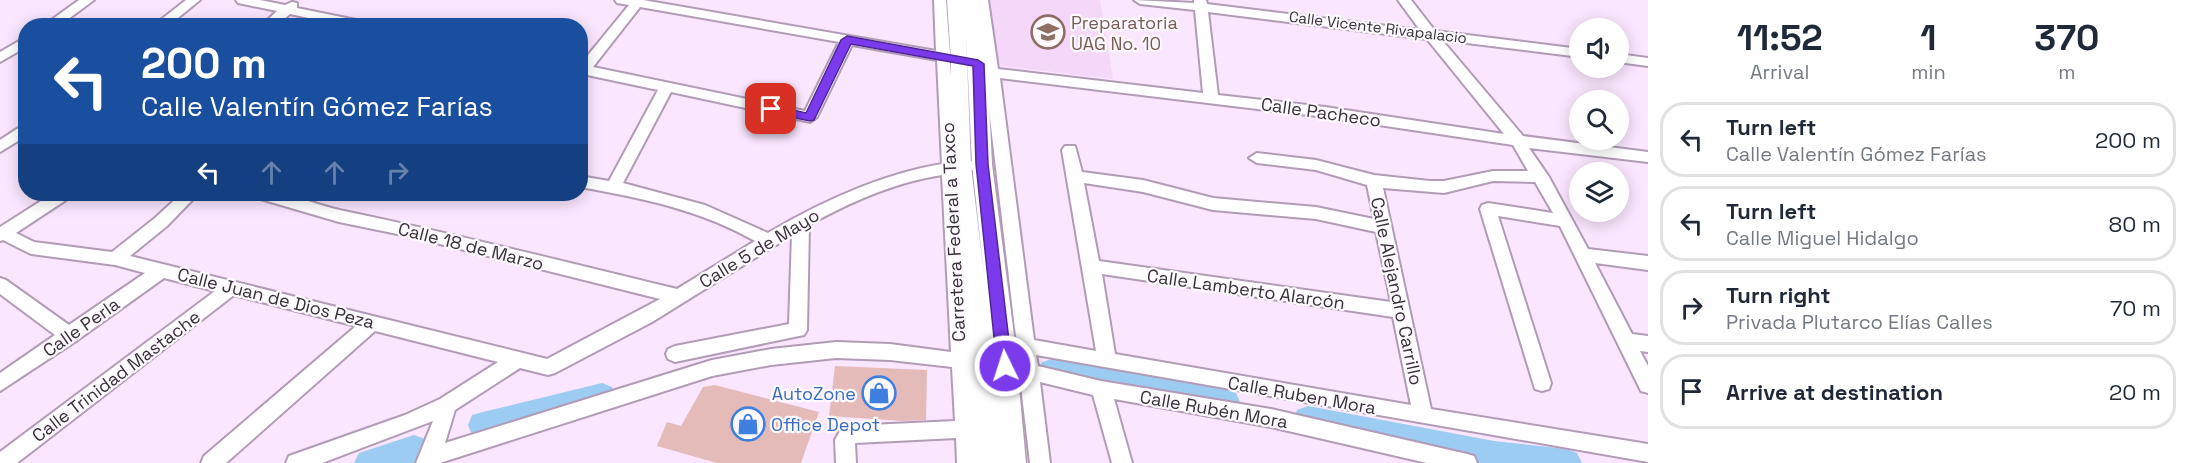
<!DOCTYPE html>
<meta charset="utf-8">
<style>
:root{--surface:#fff;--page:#f2f2f3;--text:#1f2937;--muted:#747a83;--line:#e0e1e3}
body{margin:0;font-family:"Space Grotesk",sans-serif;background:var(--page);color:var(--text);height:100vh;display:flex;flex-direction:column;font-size:22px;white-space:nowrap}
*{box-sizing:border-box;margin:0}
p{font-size:20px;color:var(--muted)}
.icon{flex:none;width:33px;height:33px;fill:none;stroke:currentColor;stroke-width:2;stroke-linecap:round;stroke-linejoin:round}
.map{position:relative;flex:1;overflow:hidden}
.panel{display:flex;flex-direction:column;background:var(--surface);width:540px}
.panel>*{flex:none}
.banner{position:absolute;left:18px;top:18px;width:570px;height:183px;border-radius:24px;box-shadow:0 3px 15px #0003;background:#1a4fa0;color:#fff;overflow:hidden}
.fabs{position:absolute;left:1569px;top:18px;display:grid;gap:12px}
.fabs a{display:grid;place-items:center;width:60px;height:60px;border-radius:50%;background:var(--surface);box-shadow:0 3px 15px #0003;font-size:30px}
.pin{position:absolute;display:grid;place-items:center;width:51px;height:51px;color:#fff;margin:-26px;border-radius:12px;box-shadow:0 3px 9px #0006}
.me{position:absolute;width:66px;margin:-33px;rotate:356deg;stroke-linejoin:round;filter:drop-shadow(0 0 4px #0008)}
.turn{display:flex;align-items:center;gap:21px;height:126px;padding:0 24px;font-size:27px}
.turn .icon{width:78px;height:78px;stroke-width:2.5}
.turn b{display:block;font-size:42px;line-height:51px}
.lanes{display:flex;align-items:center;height:57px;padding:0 24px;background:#0003;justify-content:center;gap:30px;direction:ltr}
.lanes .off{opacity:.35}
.eta{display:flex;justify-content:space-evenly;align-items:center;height:102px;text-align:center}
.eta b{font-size:36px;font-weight:800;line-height:42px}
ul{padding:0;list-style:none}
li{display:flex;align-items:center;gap:18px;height:75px;margin:0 12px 9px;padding:0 12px;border:3px solid var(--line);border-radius:24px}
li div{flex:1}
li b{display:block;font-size:22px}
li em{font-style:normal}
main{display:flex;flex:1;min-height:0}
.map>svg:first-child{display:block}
</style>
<main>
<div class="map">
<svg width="1648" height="463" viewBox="0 0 1648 463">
<rect width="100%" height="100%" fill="#fae6fe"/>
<polygon fill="#f5d7fa" points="987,0 1100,0 1113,79 995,65"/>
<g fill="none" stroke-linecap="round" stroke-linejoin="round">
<g fill="#9dccf3" fill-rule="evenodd">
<polygon points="1052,359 1225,389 1236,393 1240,402 1236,411 1225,415 1052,383 1042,380 1037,371 1042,362"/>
<polygon points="602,383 612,387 617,396 612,405 602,409 483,438 472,435 468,425 472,415 483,412"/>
<polygon points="1308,406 1494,441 1566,449 1577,453 1582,463 1463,463 1308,432 1297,428 1293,419 1297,410"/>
<polygon points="414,435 425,439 430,449 425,459 414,463 354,463 359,453"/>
</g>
</g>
<g fill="#e5bbba">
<polygon points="835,366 927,370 926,420 903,421 829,416"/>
<polygon points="715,385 819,412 801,463 717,463 657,446 667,422 681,426 703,387"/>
</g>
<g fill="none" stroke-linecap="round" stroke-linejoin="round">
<defs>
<g id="minor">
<polygon points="79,0 94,0 59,26 43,26"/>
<polygon points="186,0 200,0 168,26 153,26"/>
<polygon points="236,0 260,0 285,5 292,2 297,3 297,8 366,22 372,26 345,26 290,14 276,26 261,26 277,11 238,3"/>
<path d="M615,0H643L936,51L934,0H946L950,54L958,58L950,62L957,162L977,161L980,165L977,169L958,173L968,328L1016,337L976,0H988L998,69L1203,93L1195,10L1140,4L1134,0L1194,3V0H1206L1207,4L1420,30L1398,0H1411L1435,31L1580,49V57L1442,40L1523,136L1648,152V162L1529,148L1549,177L1588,249L1648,256V270L1595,263L1632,334L1648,336V352L1640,351L1648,366V393L1641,391L1560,226L1498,216L1551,383L1549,389L1542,391L1535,389L1480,209L1482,205L1488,203L1553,213L1535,182L1493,181L1444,193L1383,188L1431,409L1648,444V462L1036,355L1038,366L1101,381L1271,409L1467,454L1474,456L1477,463H1427L1271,427L1114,399L1132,463H1112L1093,395L1040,382L1050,463H1030L1020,378L971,370L977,463H957L956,438L855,443L856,463H836L835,440L841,429L848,426L955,421L952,367L890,360L836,358L771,365L712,376L440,463H416L433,421L322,463H286L289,456L405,415L440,399L498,362L375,331L226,463H201L204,456L356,326L234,295L17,463H0V452L215,291L164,278L76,341L0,391V373L55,335L0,294V278L6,280L69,325L145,273L115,265L31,254L3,240L0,241V227L52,194H71L69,198L16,233L34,242L112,252L155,218L181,194H198L167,226L130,256L547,359L660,299L412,237L339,222L257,198L255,194C286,190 314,205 344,211C455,234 566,262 677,289L755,241C701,210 642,198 580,187V176L609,181L658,90L587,75L580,79V65L629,5L617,3ZM640,7L839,42L805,111L593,67ZM1208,12L1427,39L1504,134L1325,107L1218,95ZM852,45L937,60L942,164C881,174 821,202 768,233L705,205L623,183L671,92L810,122L817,117ZM1000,78L1325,117L1513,145L1528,171H1493L1444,181H1430L1374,175L1316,160L1257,153L1249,158L1257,163L1316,170L1367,185L1374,219L1316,207L1213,198L1143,180L1082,172L1075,146H1065L1062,150L1096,351L1034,340ZM942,175L951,352L890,344L836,342L771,349L712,360L445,443L455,410L520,368L548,375L555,373L652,322L792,235L789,324L675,346L668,349L666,354L668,359L675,362L804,335L807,330L809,225C850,202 896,182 942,175ZM1084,183L1143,192L1213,210L1316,219L1376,232L1391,302L1099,261ZM1102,274L1393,317L1411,405L1115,354ZM969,343L1018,352L1019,361L970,354Z"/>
<polygon points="26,37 26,47 0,62 0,52"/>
<polygon points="1618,54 1648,58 1648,66 1618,62"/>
<polygon points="26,123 26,136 0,152 0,140"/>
</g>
<path id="major" d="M947,0H979L987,64L992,164L1015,343L1026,463H975L968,337L951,166V60ZM966,33L972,164L984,275L971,166Z"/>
</defs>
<use href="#minor" stroke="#b29bb7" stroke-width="4"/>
<use href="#major" stroke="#b29bb7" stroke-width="3"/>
<use href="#minor" fill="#fff" fill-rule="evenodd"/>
<use href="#major" fill="#fff" fill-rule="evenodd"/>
</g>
<polygon fill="#7c3aed" stroke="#51269a" stroke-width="1.5" points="847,36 978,60 984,64 988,164 1012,366 1010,371 1005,373 999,371 997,366 976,164 973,66 851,44 814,120 810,121 767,112 765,109 771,105 806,113 841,40"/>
<defs>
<symbol id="school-ring" viewBox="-11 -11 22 22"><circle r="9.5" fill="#fef9ff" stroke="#8d6e63" stroke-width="1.5"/><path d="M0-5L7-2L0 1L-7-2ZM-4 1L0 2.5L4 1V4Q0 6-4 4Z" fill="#8d6e63"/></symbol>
<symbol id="shop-ring" viewBox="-11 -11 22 22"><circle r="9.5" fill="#fef9ff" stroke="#3f7fe0" stroke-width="1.5"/><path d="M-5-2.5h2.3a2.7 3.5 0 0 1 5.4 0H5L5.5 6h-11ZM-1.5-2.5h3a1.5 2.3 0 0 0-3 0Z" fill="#3f7fe0"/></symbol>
</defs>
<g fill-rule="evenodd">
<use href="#school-ring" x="1029" y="13" width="38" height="38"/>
<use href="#shop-ring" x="860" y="374" width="38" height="38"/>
<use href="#shop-ring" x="729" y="405" width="38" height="38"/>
</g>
<g text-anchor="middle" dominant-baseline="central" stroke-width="4.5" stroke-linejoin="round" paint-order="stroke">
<g font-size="15" fill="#382f3a" stroke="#fef9ff">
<text transform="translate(1378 27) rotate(7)">Calle Vicente Rivapalacio</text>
</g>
<g font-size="18" fill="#785e54" stroke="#fef9ff" text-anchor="start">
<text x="1071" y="22">Preparatoria<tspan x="1071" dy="21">UAG No. 10</tspan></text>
</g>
<g font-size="18" fill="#382f3a" stroke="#fef9ff">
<text transform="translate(1321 112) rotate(8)">Calle Pacheco</text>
<text transform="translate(953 232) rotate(-93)">Carretera Federal a Taxco</text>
<text transform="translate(471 246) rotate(14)">Calle 18 de Marzo</text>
<text transform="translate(759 248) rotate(-31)">Calle 5 de Mayo</text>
<text transform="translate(1246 289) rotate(8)">Calle Lamberto Alarcón</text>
<text transform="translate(1397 291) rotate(78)">Calle Alejandro Carrillo</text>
<text transform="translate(276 298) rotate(14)">Calle Juan de Dios Peza</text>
<text transform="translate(81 327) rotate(-35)">Calle Perla</text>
<text transform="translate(116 376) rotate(-37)">Calle Trinidad Mastache</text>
<text transform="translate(1302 395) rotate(10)">Calle Ruben Mora</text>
<text transform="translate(1214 409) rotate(10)">Calle Rubén Mora</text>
</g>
<g font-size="18" fill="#366cbe" stroke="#fef9ff" text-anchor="end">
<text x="856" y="393">AutoZone</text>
<text x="771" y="424" text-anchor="start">Office Depot</text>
</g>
</g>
</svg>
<div class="fabs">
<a><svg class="icon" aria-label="sound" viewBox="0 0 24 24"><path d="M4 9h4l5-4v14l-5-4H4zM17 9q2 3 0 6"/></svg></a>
<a><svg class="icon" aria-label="search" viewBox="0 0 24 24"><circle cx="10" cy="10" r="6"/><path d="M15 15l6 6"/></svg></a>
<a><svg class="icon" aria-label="layers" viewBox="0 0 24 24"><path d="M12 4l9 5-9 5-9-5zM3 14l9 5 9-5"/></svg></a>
</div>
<div class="pin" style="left:771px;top:109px;background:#d93025"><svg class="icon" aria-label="arrive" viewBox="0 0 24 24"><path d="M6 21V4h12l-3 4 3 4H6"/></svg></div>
<svg class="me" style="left:1005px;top:366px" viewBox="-20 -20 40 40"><circle r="17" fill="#7c3aed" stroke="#fff" stroke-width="3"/><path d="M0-11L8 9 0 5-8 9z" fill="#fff"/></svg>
<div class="banner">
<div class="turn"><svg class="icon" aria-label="left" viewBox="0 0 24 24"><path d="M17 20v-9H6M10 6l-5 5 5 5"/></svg><div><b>200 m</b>Calle Valentín Gómez Farías</div></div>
<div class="lanes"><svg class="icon" aria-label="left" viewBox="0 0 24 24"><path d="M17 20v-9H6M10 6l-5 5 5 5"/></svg><svg class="icon off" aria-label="ahead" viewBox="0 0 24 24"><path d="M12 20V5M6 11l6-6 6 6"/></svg><svg class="icon off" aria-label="ahead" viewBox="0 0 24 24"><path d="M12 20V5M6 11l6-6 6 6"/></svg><svg class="icon off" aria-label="right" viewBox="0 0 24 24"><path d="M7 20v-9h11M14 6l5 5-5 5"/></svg></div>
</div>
</div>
<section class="panel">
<div class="eta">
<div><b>11:52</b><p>Arrival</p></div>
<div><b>1</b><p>min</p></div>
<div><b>370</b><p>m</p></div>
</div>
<ul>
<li><svg class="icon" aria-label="left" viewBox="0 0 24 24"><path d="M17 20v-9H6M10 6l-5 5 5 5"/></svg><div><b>Turn left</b><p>Calle Valentín Gómez Farías</p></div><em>200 m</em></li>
<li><svg class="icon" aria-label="left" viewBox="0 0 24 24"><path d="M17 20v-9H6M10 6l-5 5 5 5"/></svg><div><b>Turn left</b><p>Calle Miguel Hidalgo</p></div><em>80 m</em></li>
<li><svg class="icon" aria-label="right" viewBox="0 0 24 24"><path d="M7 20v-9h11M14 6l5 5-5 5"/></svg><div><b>Turn right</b><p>Privada Plutarco Elías Calles</p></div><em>70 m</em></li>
<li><svg class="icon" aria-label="arrive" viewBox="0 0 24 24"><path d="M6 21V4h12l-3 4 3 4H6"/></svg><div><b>Arrive at destination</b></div><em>20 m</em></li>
</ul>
</section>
</main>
